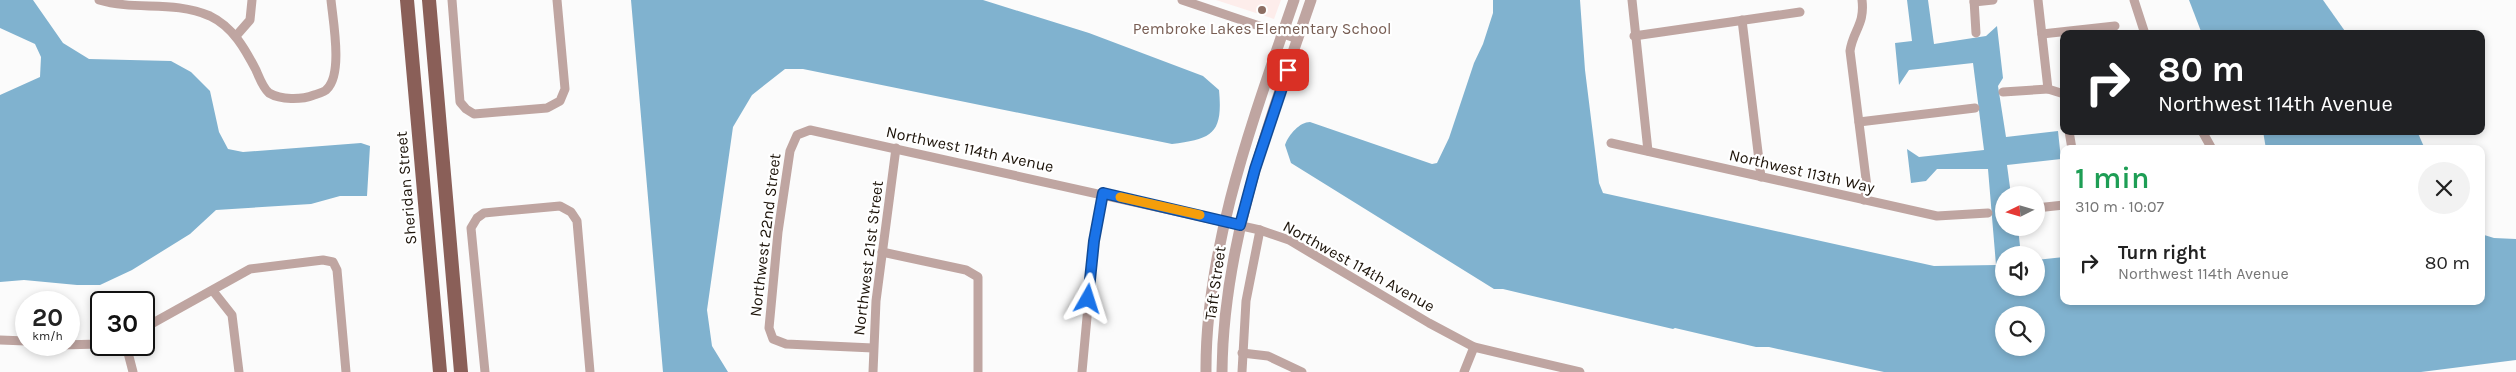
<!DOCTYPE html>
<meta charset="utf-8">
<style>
:root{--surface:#fff;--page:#f2f2f2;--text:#222;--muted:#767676}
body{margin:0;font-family:Karla,sans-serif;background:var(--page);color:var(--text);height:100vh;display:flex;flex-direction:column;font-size:19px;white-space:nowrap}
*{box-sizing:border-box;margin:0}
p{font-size:16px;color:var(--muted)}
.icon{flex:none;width:28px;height:28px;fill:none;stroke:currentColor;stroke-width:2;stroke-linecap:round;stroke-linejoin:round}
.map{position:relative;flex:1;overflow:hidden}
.details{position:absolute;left:2060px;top:145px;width:425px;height:160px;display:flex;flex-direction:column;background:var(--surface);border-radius:10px;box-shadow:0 2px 8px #0003}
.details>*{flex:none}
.guide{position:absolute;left:2060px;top:30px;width:425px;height:105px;border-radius:10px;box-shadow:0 2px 8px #0003;background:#202124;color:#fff;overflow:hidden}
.needle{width:32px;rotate:265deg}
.controls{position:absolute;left:1995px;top:186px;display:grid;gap:10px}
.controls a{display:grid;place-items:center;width:50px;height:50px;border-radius:50%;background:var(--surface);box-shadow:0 2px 8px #0003;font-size:25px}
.speed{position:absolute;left:15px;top:291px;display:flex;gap:10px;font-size:25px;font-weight:700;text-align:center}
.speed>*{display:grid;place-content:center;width:65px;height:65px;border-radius:50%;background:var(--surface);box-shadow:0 2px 8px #0003;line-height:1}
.speed small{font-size:12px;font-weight:400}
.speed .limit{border:2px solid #111;border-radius:8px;background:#fff;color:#111}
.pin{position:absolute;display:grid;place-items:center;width:42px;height:42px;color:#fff;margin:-21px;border-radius:10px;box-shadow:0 2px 8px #0006}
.me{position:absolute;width:55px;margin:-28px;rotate:6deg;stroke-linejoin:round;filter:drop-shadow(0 0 4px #0008)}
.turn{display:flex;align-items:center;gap:18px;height:105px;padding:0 15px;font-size:22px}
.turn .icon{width:65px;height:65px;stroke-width:2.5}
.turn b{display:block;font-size:35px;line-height:42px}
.round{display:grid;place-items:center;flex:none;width:52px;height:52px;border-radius:26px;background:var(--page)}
.head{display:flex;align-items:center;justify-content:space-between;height:85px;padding:0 15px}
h1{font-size:30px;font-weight:600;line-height:38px;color:#1e9e55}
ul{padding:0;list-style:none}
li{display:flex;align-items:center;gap:15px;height:65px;padding:0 15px}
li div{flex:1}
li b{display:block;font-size:19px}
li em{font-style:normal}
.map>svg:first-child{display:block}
</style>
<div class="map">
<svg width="2516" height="372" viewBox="0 0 2516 372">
<rect width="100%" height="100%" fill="#fbfbfb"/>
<polygon fill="#fdedeb" points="1216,0 1281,0 1274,19"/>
<g fill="#80b2cf" fill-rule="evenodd">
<polygon points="0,0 33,0 63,43 89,59 171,61 191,72 210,91 219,132 228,149 243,152 361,143 370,146 367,196 340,196 311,204 216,210 190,234 132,270 100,285 77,285 24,280 0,282 0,95 40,77 41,57 35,44 0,28"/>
<path d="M631,0H983L1089,33L1203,76L1219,90C1223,133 1213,139 1172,144L803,69H785L752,95L733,127L707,310L712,346L728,372H663Z"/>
<path d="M1493,0H1580L1585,70L1599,183L1603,193L1934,266L1996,265L1988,169H1937L1926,181L1911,183L1907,149L1919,157L1984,150L1973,63L1909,70L1899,85L1895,43L1912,41L1907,0H1928L1934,44L1986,36L1997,26L2003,78L1998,86L2006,137L2058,131L2061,159L2007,165L2011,195H2004V228H2018L2021,255H2004V288H2036V260L2064,257V301H2481V234L2494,238L2516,239V360L2421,372H1884L1769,347H1756L1675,328L1673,329L1503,289H1494L1291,163L1285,145C1289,134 1300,122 1310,122L1432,164L1437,163L1449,138L1474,63L1483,44L1493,13ZM2004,315H2036V348H2004Z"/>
<polygon points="2189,0 2323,0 2347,34 2202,34"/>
<polygon points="2263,131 2417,131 2425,149 2266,149"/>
</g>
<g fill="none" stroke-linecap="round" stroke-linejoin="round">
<g stroke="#bfa5a1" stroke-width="9">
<path d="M99,0C136,11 173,0 210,16C233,27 245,49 256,70C259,77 263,88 269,93C281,100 301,100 314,95C317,94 325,92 327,89C343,74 333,21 331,0"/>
<polyline points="452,0 460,102 466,109 474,114 547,108 560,101 565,89 557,0"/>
<polyline points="1182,0 1298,39"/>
<polyline points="1632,0 1648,151"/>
<path d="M1862,0C1865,25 1853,30 1850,51L1867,187L1864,200"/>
<polyline points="1974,0 1976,33"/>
<polyline points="2038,0 2048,89 2064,94"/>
<polyline points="2134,0 2145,34"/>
<polyline points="1974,2 1993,0"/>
<polyline points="1742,20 1761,177"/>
<polyline points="2042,34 2115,26"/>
<polyline points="236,36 250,20 252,0"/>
<polyline points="1634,36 1800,12"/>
<polyline points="2003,92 2048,89"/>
<polyline points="1859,122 1975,108"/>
<polyline points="2069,131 2072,149"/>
<polyline points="2202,131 2212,149"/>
<polyline points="1611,143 1937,216 1988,213"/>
<polyline points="2036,208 2064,205"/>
<polyline points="882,252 966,270 978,277 978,372"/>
<polyline points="213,291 232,315 239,372"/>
<polyline points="144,328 250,269 323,260 333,262 337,270 346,372"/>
<polyline points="0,340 26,341"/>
<polyline points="60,345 101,344"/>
<polyline points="126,345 133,372"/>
<polyline points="873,348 786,344 773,339 769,328 778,232 790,151 797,135 810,130 1260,230 1289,240 1429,323 1474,347 1580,372"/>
<polyline points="1242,353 1268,356 1302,372"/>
<polyline points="485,372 471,228 477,218 484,213 560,206 571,212 577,221 590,372"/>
<polyline points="873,372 876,301 896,148"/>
<polyline points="1082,372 1094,241 1103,193"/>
<polyline points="1242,372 1246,301 1260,230"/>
<polyline points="1464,372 1474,347"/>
</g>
<g stroke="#bfa5a1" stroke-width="11">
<path d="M1206,372C1205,247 1254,117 1294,0"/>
<path d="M1222,372C1223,243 1270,120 1311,0"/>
</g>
<g stroke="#8a5f58" stroke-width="14">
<polyline points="407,0 440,372"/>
<polyline points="429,0 461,372"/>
</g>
</g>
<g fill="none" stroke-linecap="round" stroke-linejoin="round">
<defs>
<polyline id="route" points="1088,299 1094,241 1103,193 1240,225 1255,169 1288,70"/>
</defs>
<use href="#route" stroke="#114b97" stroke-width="12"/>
<use href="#route" stroke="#1a73e8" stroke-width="9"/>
<polyline stroke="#f59e0b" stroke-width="9" points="1120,197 1200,215"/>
</g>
<circle fill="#8d6e63" stroke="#fff" stroke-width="2" cx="1262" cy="10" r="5"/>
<g text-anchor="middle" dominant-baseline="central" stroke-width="4.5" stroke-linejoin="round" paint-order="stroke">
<g font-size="16" fill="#785e54" stroke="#fff">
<text x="1262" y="28">Pembroke Lakes Elementary School</text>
</g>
<g font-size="16" fill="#1c1309" stroke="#fff">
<text transform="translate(970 149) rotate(12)">Northwest 114th Avenue</text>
<text transform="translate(1802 171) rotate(13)">Northwest 113th Way</text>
<text transform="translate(406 188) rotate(-95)">Sheridan Street</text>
<text transform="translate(765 235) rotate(-83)">Northwest 22nd Street</text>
<text transform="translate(868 258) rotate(-83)">Northwest 21st Street</text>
<text transform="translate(1359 266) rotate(29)">Northwest 114th Avenue</text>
<text transform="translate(1215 283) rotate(-82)">Taft Street</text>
</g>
</g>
</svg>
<div class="controls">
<a><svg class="needle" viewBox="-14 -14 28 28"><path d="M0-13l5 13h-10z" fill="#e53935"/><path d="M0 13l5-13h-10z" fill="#767676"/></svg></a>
<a><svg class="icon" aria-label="sound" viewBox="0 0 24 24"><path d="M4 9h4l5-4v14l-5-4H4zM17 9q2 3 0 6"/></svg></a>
<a><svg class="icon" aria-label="search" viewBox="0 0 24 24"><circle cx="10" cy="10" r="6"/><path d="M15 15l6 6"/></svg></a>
</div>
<div class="speed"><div>20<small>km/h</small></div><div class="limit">30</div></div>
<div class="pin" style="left:1288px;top:70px;background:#d93025"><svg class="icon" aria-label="arrive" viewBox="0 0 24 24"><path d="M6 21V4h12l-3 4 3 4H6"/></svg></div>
<svg class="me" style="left:1088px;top:299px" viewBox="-20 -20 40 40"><path d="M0-17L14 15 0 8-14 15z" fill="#1a73e8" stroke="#fff" stroke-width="4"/></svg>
<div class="guide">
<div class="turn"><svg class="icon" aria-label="right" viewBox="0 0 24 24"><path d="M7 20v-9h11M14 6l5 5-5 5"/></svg><div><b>80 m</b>Northwest 114th Avenue</div></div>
</div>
<section class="details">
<div class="head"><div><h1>1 min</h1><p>310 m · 10:07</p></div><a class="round"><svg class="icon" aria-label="close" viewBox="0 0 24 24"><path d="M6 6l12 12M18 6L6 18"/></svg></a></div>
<ul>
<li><svg class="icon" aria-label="right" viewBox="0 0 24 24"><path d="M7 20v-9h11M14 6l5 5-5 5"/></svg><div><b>Turn right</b><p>Northwest 114th Avenue</p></div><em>80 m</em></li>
</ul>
</section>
</div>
